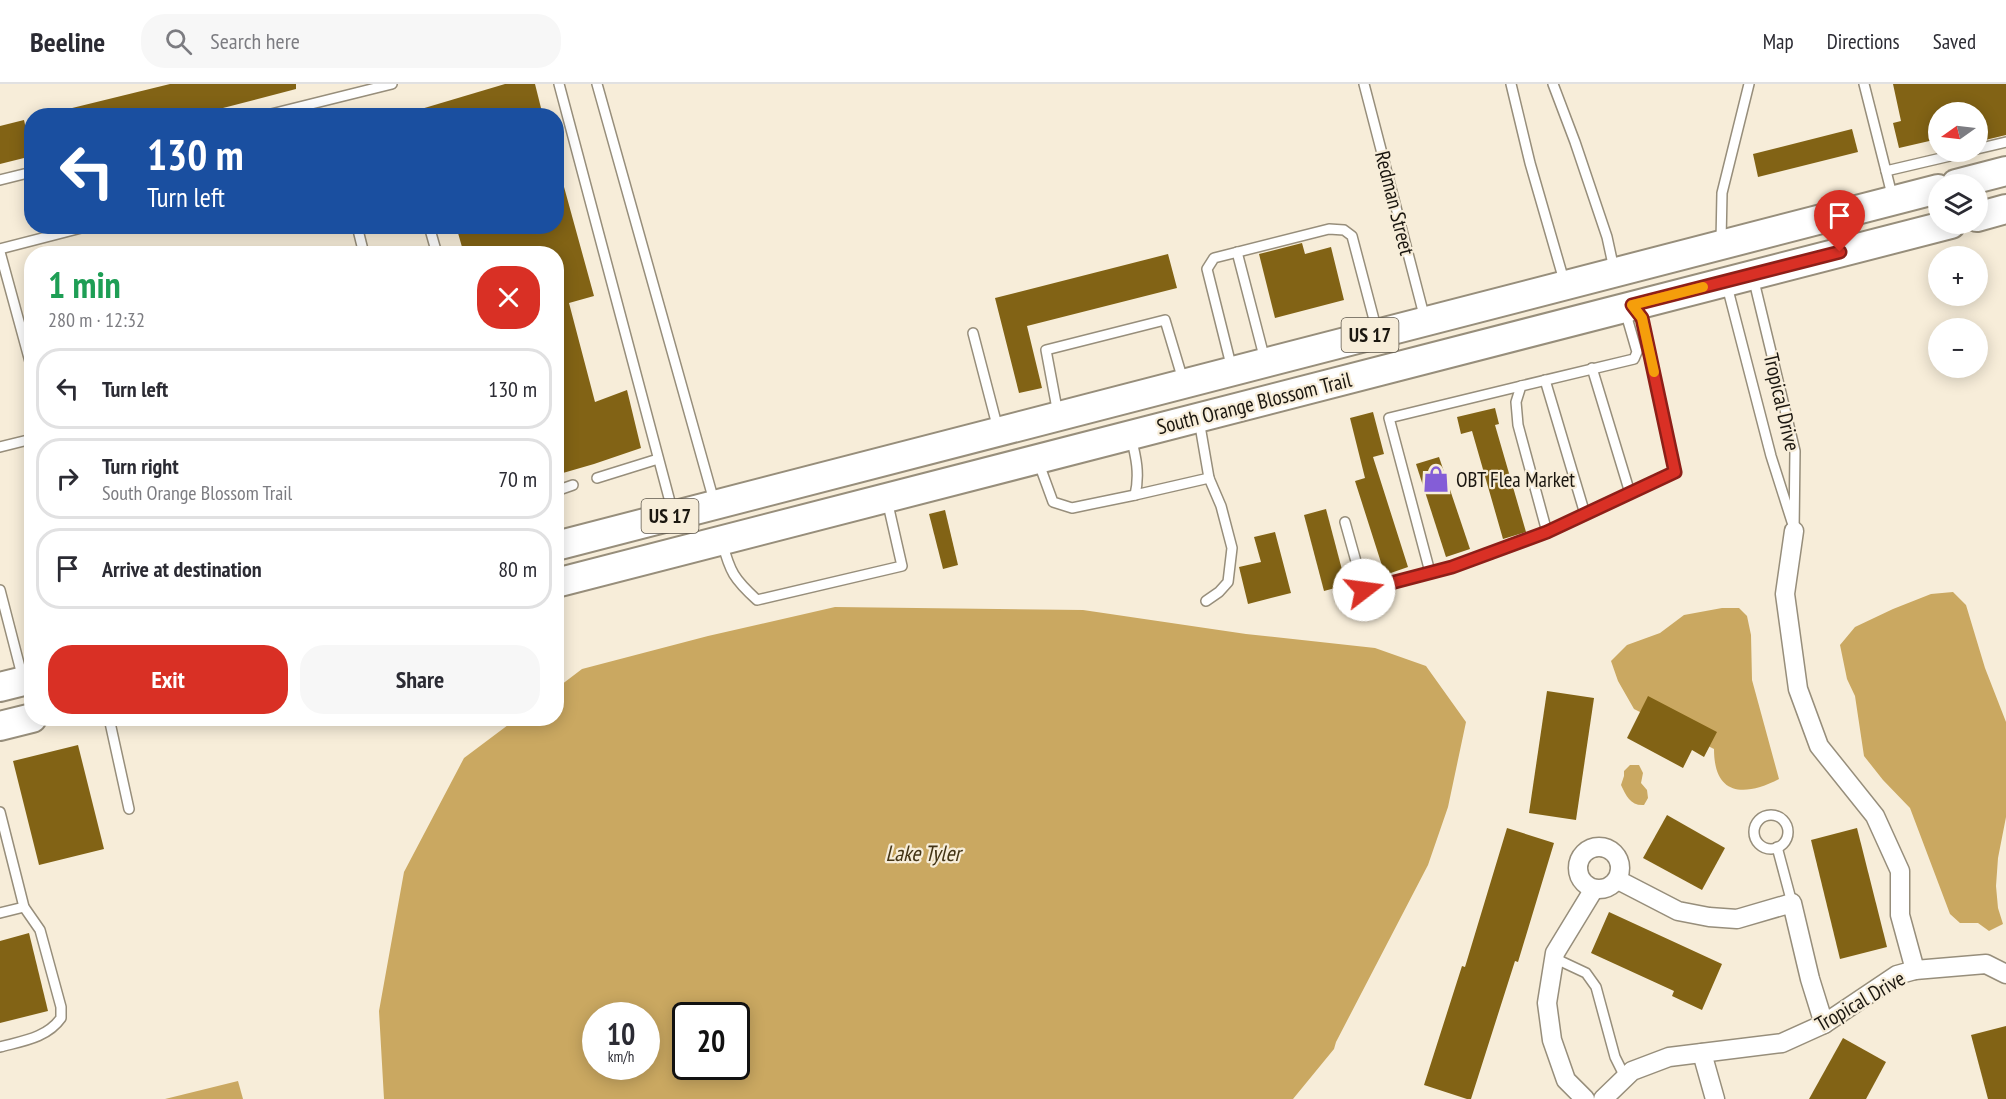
<!DOCTYPE html>
<meta charset="utf-8">
<style>
:root{--surface:#fff;--page:#f7f7f7;--text:#2b2b33;--muted:#7c7c81;--line:#e1e1e2;--accent:#d93025}
body{margin:0;font-family:"PT Sans Narrow",sans-serif;background:var(--page);color:var(--text);height:100vh;display:flex;flex-direction:column;font-size:22px;white-space:nowrap}
*{box-sizing:border-box;margin:0}
p{font-size:20px;color:var(--muted)}
.icon{flex:none;width:33px;height:33px;fill:none;stroke:currentColor;stroke-width:2;stroke-linecap:round;stroke-linejoin:round}
.map{position:relative;flex:1;overflow:hidden}
.sheet{position:absolute;left:24px;top:162px;width:540px;height:480px;display:flex;flex-direction:column;background:var(--surface);border-radius:24px;box-shadow:0 3px 15px #0003}
.sheet>*{flex:none}
.banner{position:absolute;left:24px;top:24px;width:540px;height:126px;border-radius:24px;box-shadow:0 3px 15px #0003;background:#1a4fa0;color:#fff;overflow:hidden}
.needle{width:39px;rotate:256deg}
.tools{position:absolute;left:1928px;top:18px;display:grid;gap:12px}
.tools a{display:grid;place-items:center;width:60px;height:60px;border-radius:50%;background:var(--surface);box-shadow:0 3px 15px #0003;font-size:30px}
.speed{position:absolute;left:582px;top:918px;display:flex;gap:12px;font-size:30px;font-weight:700;text-align:center}
.speed>*{display:grid;place-content:center;width:78px;height:78px;border-radius:50%;background:var(--surface);box-shadow:0 3px 15px #0003;line-height:1}
.speed small{font-size:15px;font-weight:400}
.speed .limit{border:3px solid #111;border-radius:9px;background:#fff;color:#111}
.pin{position:absolute;display:grid;place-items:center;width:51px;height:51px;color:#fff;margin:-62px -26px;border-radius:50% 50% 50% 0;rotate:-45deg;box-shadow:0 0 6px #0007}
.pin .icon{rotate:45deg}
.me{position:absolute;width:66px;margin:-33px;rotate:75deg;stroke-linejoin:round;filter:drop-shadow(0 0 4px #0008)}
.turn{display:flex;align-items:center;gap:21px;height:126px;padding:0 24px;font-size:27px}
.turn .icon{width:78px;height:78px;stroke-width:2.5}
.turn b{display:block;font-size:42px;line-height:51px}
.round{display:grid;place-items:center;flex:none;width:63px;height:63px;border-radius:24px;background:var(--page)}
.head{display:flex;align-items:center;justify-content:space-between;height:102px;padding:0 24px}
h1{font-size:36px;font-weight:700;line-height:45px;color:#1e9e55}
.cta{display:flex;gap:12px;margin-top:auto;padding:12px 24px}
.cta a{flex:1;height:69px;border-radius:24px;background:var(--accent);color:#fff;font-size:24px;font-weight:700;line-height:69px;text-align:center}
.cta a+a{background:var(--page);color:var(--text)}
ul{padding:0;list-style:none}
li{display:flex;align-items:center;gap:18px;height:81px;margin:0 12px 9px;padding:0 12px;border:3px solid var(--line);border-radius:24px}
li div{flex:1}
li b{display:block;font-size:22px}
li em{font-style:normal}
header{display:flex;align-items:center;gap:36px;box-sizing:border-box;height:84px;padding:0 30px;background:var(--surface);border-bottom:2px solid var(--line)}
header strong{font-size:28px}
nav{display:flex;gap:33px;margin-inline-start:auto;font-size:21px}
.search{width:420px;height:54px;background:var(--page);display:flex;align-items:center;gap:15px;box-sizing:border-box;padding:0 21px;border-radius:24px;color:var(--muted);font-size:22px}
.map>svg:first-child{display:block}
</style>
<header>
<strong>Beeline</strong>
<div class="search"><svg class="icon" aria-label="search" viewBox="0 0 24 24"><circle cx="10" cy="10" r="6"/><path d="M15 15l6 6"/></svg>Search here</div>
<nav><a>Map</a><a>Directions</a><a>Saved</a></nav>
</header>
<div class="map">
<svg width="2006" height="1015" viewBox="0 0 2006 1015">
<rect width="100%" height="100%" fill="#f7edd9"/>
<g fill="#caa861" fill-rule="evenodd">
<polygon points="1953,508 1966,521 1985,584 2006,638 2006,733 1998,774 1996,802 1998,824 2003,840 1989,847 1978,839 1960,839 1950,830 1910,724 1883,696 1864,672 1855,612 1847,595 1840,561 1855,543 1893,525 1931,510"/>
<path d="M835,523L1083,526L1246,550L1375,564L1426,582L1466,638L1448,723L1428,781L1336,958L1334,965L1293,1015H384L379,927L404,788L464,674L516,635L556,634L557,604L582,585L708,552ZM596,932H646V982H596ZM686,932H736V982H686Z"/>
<path d="M1722,524H1739L1747,532L1751,551L1752,596L1779,695C1744,713 1714,712 1714,665L1634,625L1618,597L1611,577L1627,561L1660,549L1684,531Z"/>
<path d="M1630,681H1639L1643,689L1641,699L1647,706L1648,714L1644,721C1631,722 1626,712 1621,701L1624,692V687Z"/>
<polygon points="238,997 243,1015 165,1015"/>
</g>
<g fill="#826315">
<polygon points="170,0 296,0 296,5 192,32 65,32 64,26"/>
<polygon points="505,0 535,0 543,32 411,32 411,28"/>
<polygon points="1893,0 2006,0 2006,51 1977,58 1977,28 1938,28 1938,55 1899,64 1893,39 1901,37"/>
<polygon points="24,36 32,72 0,80 0,42"/>
<polygon points="1852,45 1858,68 1758,93 1753,70"/>
<polygon points="561,92 594,212 569,219 595,318 627,306 641,364 594,380 556,391 556,170 464,170 456,142 556,142 556,93"/>
<polygon points="1302,159 1305,170 1331,163 1344,216 1275,234 1259,170"/>
<polygon points="1168,170 1177,204 1027,242 1042,304 1019,309 995,214"/>
<polygon points="1495,324 1499,340 1495,341 1526,448 1503,455 1472,347 1461,350 1457,333"/>
<polygon points="1373,328 1384,370 1373,373 1408,483 1385,491 1355,397 1365,394 1350,334"/>
<polygon points="1439,373 1470,465 1446,473 1416,380"/>
<polygon points="1326,425 1346,501 1324,507 1304,431"/>
<polygon points="945,426 958,481 943,485 929,430"/>
<polygon points="1275,448 1291,509 1248,520 1239,483 1261,478 1254,453"/>
<polygon points="1547,607 1594,614 1576,736 1529,729"/>
<polygon points="1648,612 1717,648 1704,673 1692,666 1683,684 1627,654"/>
<polygon points="78,661 104,765 39,781 13,677"/>
<polygon points="1667,731 1725,764 1702,806 1643,774"/>
<polygon points="1507,744 1554,759 1518,878 1515,877 1471,1015 1467,1015 1424,1001 1462,882 1465,883"/>
<polygon points="1857,744 1887,863 1840,875 1811,756"/>
<polygon points="1609,828 1722,880 1702,926 1672,912 1674,907 1591,869"/>
<polygon points="29,849 48,927 0,939 0,857"/>
<polygon points="2006,942 2006,1015 1988,1015 1971,951"/>
<polygon points="1843,954 1886,978 1866,1015 1809,1015"/>
</g>
<g fill="none" stroke-linecap="round" stroke-linejoin="round">
<defs>
<g id="lane">
<polyline points="559,0 673,429"/>
<polyline points="597,0 714,417"/>
<polyline points="1364,0 1425,235"/>
<polyline points="1511,0 1530,79 1565,200"/>
<polyline points="1553,0 1575,58 1607,153 1614,185"/>
<polyline points="1864,0 1886,87 1967,68"/>
<polyline points="263,32 392,0"/>
<polyline points="1977,65 2006,58"/>
<polyline points="1886,87 1893,115"/>
<polyline points="0,96 32,88"/>
<polyline points="357,142 364,170"/>
<polyline points="429,142 437,170"/>
<polyline points="1721,157 1722,109 1749,0"/>
<polyline points="0,165 89,142"/>
<polyline points="0,168 32,285"/>
<polyline points="1237,168 1265,276"/>
<polyline points="1753,193 1795,367 1794,447"/>
<polyline points="1727,202 1771,372 1792,438"/>
<polygon points="1632,221 1642,234 1675,388 1547,448 1518,341 1516,318 1521,302 1634,275 1637,268 1628,237"/>
<polyline points="973,249 998,345"/>
<polyline points="1592,284 1630,409"/>
<polyline points="1232,285 1207,185 1214,174 1329,145 1344,146 1352,152 1377,247"/>
<polyline points="1545,296 1585,430"/>
<polyline points="1058,330 1046,266 1165,236 1183,296"/>
<polyline points="0,363 32,355"/>
<path d="M1038,377L1053,418L1072,424L1135,411C1140,390 1136,373 1131,353"/>
<polyline points="597,394 658,375"/>
<polyline points="556,407 573,401"/>
<polyline points="1135,411 1209,394 1199,336"/>
<polyline points="1345,438 1364,506 1452,483 1547,448"/>
<path d="M722,458C730,488 734,495 757,516L902,482L887,416"/>
<polyline points="1430,488 1389,334 1521,302"/>
<polyline points="0,506 23,595"/>
<polyline points="1206,517 1219,508 1228,498 1232,464 1221,422 1209,394"/>
<polyline points="109,634 129,725"/>
<path d="M0,728L24,823L40,846L61,923V934C47,954 22,957 0,963"/>
<circle cx="1771" cy="748" r="17"/>
<polyline points="1777,763 1792,819"/>
<polyline points="0,829 24,823"/>
<polyline points="1554,874 1586,889 1596,903 1615,973 1625,993"/>
</g>
<g id="street">
<circle cx="1599" cy="784" r="21"/>
<polyline points="1618,796 1678,827 1709,833 1737,835 1792,819 1810,895 1824,940"/>
<polyline points="1915,886 1986,880 2006,890"/>
<polyline points="1702,969 1715,1015"/>
<polyline points="1585,1015 1566,996 1552,956 1547,919 1555,869 1594,805"/>
<polyline points="1603,1015 1632,987 1669,973 1782,959 1824,940 1897,891 1915,886 1900,831 1900,787 1875,732 1819,662 1798,605 1785,510 1794,447"/>
</g>
<g id="primary">
<polyline points="1956,100 2006,87"/>
<polyline points="1977,133 2006,125"/>
<path d="M556,462C1017,343 1478,225 1938,105"/>
<polyline points="556,499 1951,140"/>
<polyline points="0,603 32,595"/>
<polyline points="0,642 32,634"/>
</g>
</defs>
<use href="#lane" stroke="#978e7b" stroke-width="12"/>
<use href="#street" stroke="#978e7b" stroke-width="21"/>
<use href="#primary" stroke="#978e7b" stroke-width="32"/>
<use href="#lane" stroke="#fff" stroke-width="9"/>
<use href="#street" stroke="#fff" stroke-width="18"/>
<use href="#primary" stroke="#fff" stroke-width="28"/>
</g>
<g fill="none" stroke-linecap="round" stroke-linejoin="round">
<defs>
<polyline id="route" points="1364,506 1452,483 1547,448 1675,388 1642,234 1632,221 1840,168"/>
</defs>
<use href="#route" stroke="#8d1f18" stroke-width="15"/>
<use href="#route" stroke="#d93025" stroke-width="10"/>
<polyline stroke="#f59e0b" stroke-width="10" points="1654,288 1642,234 1632,221 1703,203"/>
</g>
<defs>
<symbol id="shop-bare" viewBox="-9 -9 18 18"><path d="M-5-2.5h2.3a2.7 3.5 0 0 1 5.4 0H5L5.5 6h-11ZM-1.5-2.5h3a1.5 2.3 0 0 0-3 0Z" fill="#845dd7" stroke="#f7edd9" stroke-width="2.5" paint-order="stroke"/></symbol>
</defs>
<g fill-rule="evenodd">
<use href="#shop-bare" x="1417" y="376" width="38" height="38"/>
</g>
<g text-anchor="middle" dominant-baseline="central" stroke-width="4.5" stroke-linejoin="round" paint-order="stroke">
<g fill="#f7edd9" stroke="#5d574c" stroke-width="1.5">
<rect x="1341.5" y="234" width="57" height="34" rx="4.5"/>
<rect x="641.5" y="415" width="57" height="34" rx="4.5"/>
</g>
<g font-size="20" font-weight="bold" fill="#1b1710">
<text x="1370" y="251">US 17</text>
<text x="670" y="432">US 17</text>
</g>
<g font-size="21" fill="#1b1710" stroke="#f7edd9">
<text transform="translate(1395 119) rotate(76)">Redman Street</text>
<text transform="translate(1782 318) rotate(77)">Tropical Drive</text>
<text transform="translate(1254 319) rotate(-14)">South Orange Blossom Trail</text>
<text transform="translate(1860 917) rotate(-30)">Tropical Drive</text>
</g>
<g font-size="21" fill="#1b1710" stroke="#f7edd9" text-anchor="start">
<text x="1456" y="395">OBT Flea Market</text>
</g>
<g font-size="22" font-style="italic" fill="#433415" stroke="#f7edd9">
<text x="923" y="769">Lake Tyler</text>
</g>
</g>
</svg>
<div class="tools">
<a><svg class="needle" viewBox="-14 -14 28 28"><path d="M0-13l5 13h-10z" fill="#e53935"/><path d="M0 13l5-13h-10z" fill="#7c7c81"/></svg></a>
<a><svg class="icon" aria-label="layers" viewBox="0 0 24 24"><path d="M12 4l9 5-9 5-9-5zM3 14l9 5 9-5"/></svg></a>
<a>+</a>
<a>−</a>
</div>
<div class="speed"><div>10<small>km/h</small></div><div class="limit">20</div></div>
<div class="pin" style="left:1840px;top:168px;background:#d93025"><svg class="icon" aria-label="arrive" viewBox="0 0 24 24"><path d="M6 21V4h12l-3 4 3 4H6"/></svg></div>
<svg class="me" style="left:1364px;top:506px" viewBox="-20 -20 40 40"><circle r="19" fill="#fff"/><path d="M0-13L10 11 0 6-10 11z" fill="#d93025"/></svg>
<div class="banner">
<div class="turn"><svg class="icon" aria-label="left" viewBox="0 0 24 24"><path d="M17 20v-9H6M10 6l-5 5 5 5"/></svg><div><b>130 m</b>Turn left</div></div>
</div>
<section class="sheet">
<div class="head"><div><h1>1 min</h1><p>280 m · 12:32</p></div><a class="round" style="background:#d93025;color:#fff"><svg class="icon" aria-label="close" viewBox="0 0 24 24"><path d="M6 6l12 12M18 6L6 18"/></svg></a></div>
<ul>
<li><svg class="icon" aria-label="left" viewBox="0 0 24 24"><path d="M17 20v-9H6M10 6l-5 5 5 5"/></svg><div><b>Turn left</b></div><em>130 m</em></li>
<li><svg class="icon" aria-label="right" viewBox="0 0 24 24"><path d="M7 20v-9h11M14 6l5 5-5 5"/></svg><div><b>Turn right</b><p>South Orange Blossom Trail</p></div><em>70 m</em></li>
<li><svg class="icon" aria-label="arrive" viewBox="0 0 24 24"><path d="M6 21V4h12l-3 4 3 4H6"/></svg><div><b>Arrive at destination</b></div><em>80 m</em></li>
</ul>
<div class="cta"><a>Exit</a><a>Share</a></div>
</section>
</div>
